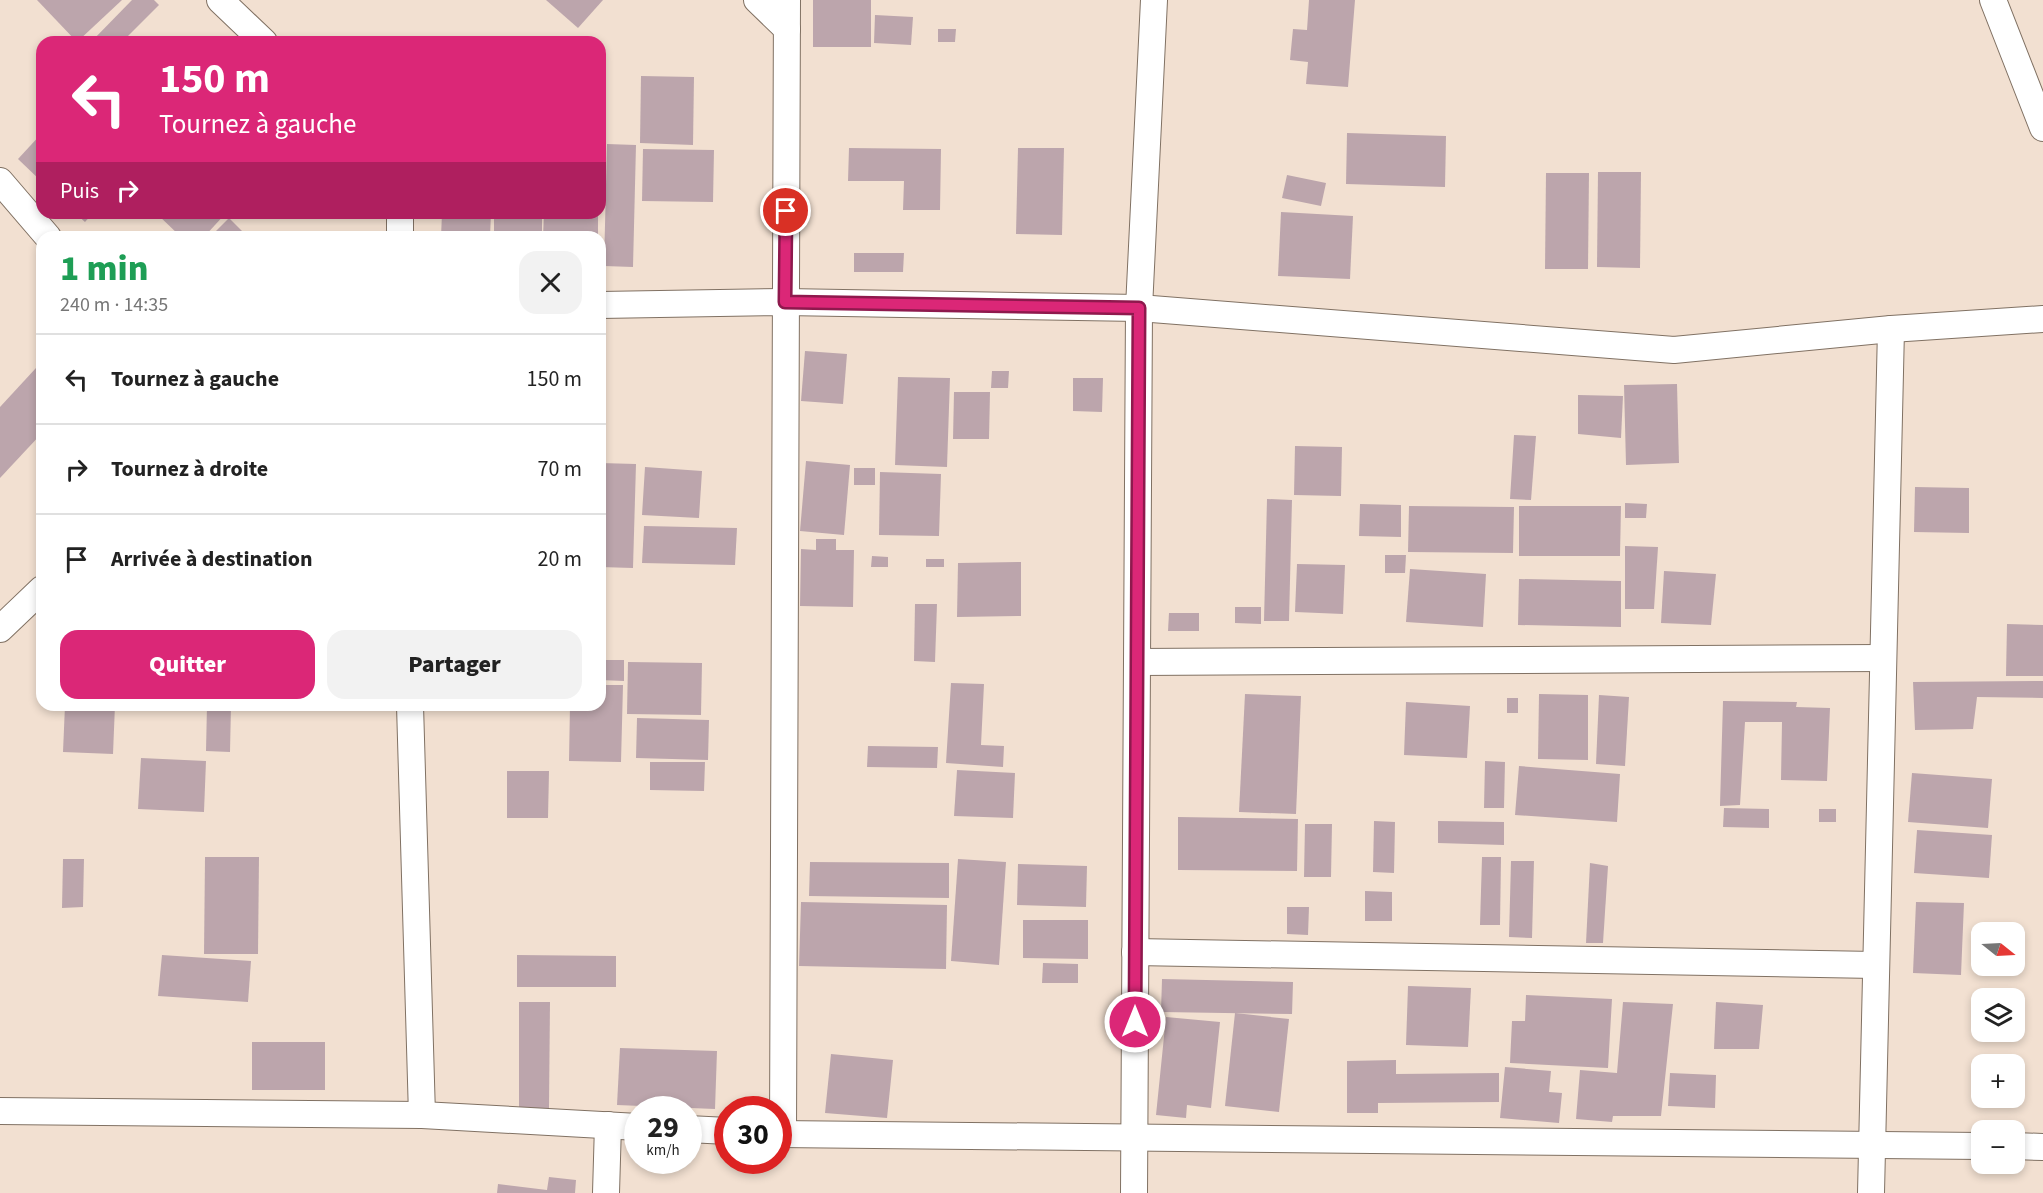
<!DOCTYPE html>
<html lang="fr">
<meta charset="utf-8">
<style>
:root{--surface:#fff;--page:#f2f2f2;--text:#222;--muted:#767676;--line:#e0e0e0;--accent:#db2777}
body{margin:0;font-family:"Source Sans 3",sans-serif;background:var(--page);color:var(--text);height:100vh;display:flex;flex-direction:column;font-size:22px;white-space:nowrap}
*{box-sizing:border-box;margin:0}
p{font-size:20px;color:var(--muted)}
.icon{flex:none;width:33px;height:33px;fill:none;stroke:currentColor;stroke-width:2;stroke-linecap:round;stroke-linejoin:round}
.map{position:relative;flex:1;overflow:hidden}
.drawer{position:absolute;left:36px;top:231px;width:570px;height:480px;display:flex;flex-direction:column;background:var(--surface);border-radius:18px;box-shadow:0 3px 9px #0003}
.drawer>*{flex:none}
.hud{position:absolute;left:36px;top:36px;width:570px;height:183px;border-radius:18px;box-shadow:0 3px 9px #0003;background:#db2777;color:#fff;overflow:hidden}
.needle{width:39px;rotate:108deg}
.controls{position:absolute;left:1971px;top:922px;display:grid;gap:12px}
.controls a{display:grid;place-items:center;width:54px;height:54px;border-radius:12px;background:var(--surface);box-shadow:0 3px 9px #0003;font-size:30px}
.speed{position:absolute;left:624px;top:1096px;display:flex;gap:12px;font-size:30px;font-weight:700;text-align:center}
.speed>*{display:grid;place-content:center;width:78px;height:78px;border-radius:50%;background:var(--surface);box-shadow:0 3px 9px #0003;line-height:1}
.speed small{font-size:15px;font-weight:400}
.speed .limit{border:9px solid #d22;background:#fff;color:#111}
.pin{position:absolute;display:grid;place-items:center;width:51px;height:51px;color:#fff;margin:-26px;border:3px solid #fff;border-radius:50%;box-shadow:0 2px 6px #0007}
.me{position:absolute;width:66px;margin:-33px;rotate:0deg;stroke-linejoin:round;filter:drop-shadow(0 0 4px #0008)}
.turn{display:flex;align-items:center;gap:21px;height:126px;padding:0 24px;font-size:27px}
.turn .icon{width:78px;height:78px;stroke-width:2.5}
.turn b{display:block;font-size:42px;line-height:51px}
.then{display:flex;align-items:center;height:57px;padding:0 24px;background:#0003;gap:12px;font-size:22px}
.round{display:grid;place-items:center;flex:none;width:63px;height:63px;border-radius:18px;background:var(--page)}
.headline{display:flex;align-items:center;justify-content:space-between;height:102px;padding:0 24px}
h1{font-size:36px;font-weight:800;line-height:45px;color:#1e9e55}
.action{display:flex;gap:12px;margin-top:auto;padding:12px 24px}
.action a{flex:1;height:69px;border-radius:18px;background:var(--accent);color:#fff;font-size:24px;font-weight:800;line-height:69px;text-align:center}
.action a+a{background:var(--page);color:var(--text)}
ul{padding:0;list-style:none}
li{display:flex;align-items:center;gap:18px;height:90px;padding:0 24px;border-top:2px solid var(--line)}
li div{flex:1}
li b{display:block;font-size:22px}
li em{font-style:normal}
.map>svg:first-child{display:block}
</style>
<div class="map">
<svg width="2043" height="1193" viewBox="0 0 2043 1193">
<rect width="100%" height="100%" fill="#f2e0d1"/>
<g fill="#bca5ac">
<polygon points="37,0 122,0 77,42"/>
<polygon points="132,0 154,0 159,5 122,42 91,42"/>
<polygon points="546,0 603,0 578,28"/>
<rect x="813" y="0" width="58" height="47"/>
<polygon points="1309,0 1355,0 1348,87 1306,84 1308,62 1290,60 1293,29 1307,30"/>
<polygon points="875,15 913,17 911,45 874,43"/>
<polygon points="938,29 956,29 955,42 938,42"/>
<polygon points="641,76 694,77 693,145 640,143"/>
<polygon points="42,133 42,182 18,159"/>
<polygon points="1347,133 1446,136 1445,187 1346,184"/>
<polygon points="607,144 636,145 633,267 604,266"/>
<polygon points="849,148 941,149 940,210 903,210 904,181 848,181"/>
<polygon points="1018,148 1064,148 1062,235 1016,234"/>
<polygon points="643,149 714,150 713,202 642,201"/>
<polygon points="1598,172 1641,172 1640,268 1597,267"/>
<polygon points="1546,173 1589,173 1588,269 1545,269"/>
<polygon points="1287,175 1326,183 1321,206 1282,198"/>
<polygon points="1281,212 1353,216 1350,279 1278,276"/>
<polygon points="75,213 93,213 85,222"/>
<polygon points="156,213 226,213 204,237 181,237"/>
<polygon points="442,213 491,213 490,237 441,237"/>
<rect x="494" y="213" width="48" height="24"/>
<polygon points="544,213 598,213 598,237 543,237"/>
<polygon points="229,218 248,237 210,237"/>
<polygon points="854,253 904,253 903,272 854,272"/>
<polygon points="805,351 847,354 843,404 801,401"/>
<polygon points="36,368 42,374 42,433 0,478 0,407"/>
<polygon points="992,371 1009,371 1008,388 991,388"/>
<polygon points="898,377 950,378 947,467 895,465"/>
<polygon points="1073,378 1103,378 1102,412 1073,411"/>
<polygon points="1677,384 1679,463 1626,465 1624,385"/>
<polygon points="954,392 990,392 989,439 953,439"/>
<polygon points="1578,395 1623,396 1621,438 1578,434"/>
<polygon points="1514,435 1536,436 1531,500 1510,499"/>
<polygon points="1295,446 1342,447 1341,496 1294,495"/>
<polygon points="806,461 850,465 844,535 800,531"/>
<polygon points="600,463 636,464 633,568 600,567"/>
<polygon points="645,467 702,471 699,518 642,515"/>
<rect x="854" y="468" width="21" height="17"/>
<polygon points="880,472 941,474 939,536 879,535"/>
<polygon points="1915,487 1969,488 1969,533 1914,532"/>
<polygon points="1267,499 1292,500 1289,621 1264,621"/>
<polygon points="1625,503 1647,504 1646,518 1625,518"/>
<polygon points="1360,504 1401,505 1401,537 1359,536"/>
<polygon points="1409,506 1514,507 1513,553 1408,552"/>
<polygon points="1519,506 1621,506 1620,556 1519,556"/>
<polygon points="644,526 737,528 735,565 642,563"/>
<polygon points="816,539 836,539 836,550 854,550 853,607 800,606 801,549 816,550"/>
<polygon points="1625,546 1658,547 1654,609 1625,609"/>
<polygon points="1385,555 1406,555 1405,573 1385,573"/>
<polygon points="872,556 888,557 888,567 871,567"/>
<rect x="926" y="559" width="18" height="8"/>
<polygon points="1021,562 1021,616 957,617 958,563"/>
<polygon points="1297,564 1345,565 1343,614 1295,612"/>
<polygon points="1410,569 1486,574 1483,627 1406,622"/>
<polygon points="1664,571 1716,574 1711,625 1661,623"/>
<polygon points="1519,579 1621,581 1621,627 1518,625"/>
<polygon points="915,604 937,604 935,662 914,661"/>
<polygon points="1235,607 1261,607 1261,624 1235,623"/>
<polygon points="1169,613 1199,613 1199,631 1168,631"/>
<polygon points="2007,624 2043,625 2043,676 2006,676"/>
<polygon points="600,660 624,660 624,681 600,680"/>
<polygon points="628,662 702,663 701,715 627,714"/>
<polygon points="2043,681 2043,698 1977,697 1973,729 1915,730 1913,682"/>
<polygon points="951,683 984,684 981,745 1004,746 1003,767 946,763"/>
<polygon points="600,685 623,685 621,762 569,761 570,705 600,705"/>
<polygon points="1245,694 1301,696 1296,814 1239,812"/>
<polygon points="1539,694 1588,695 1588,760 1538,759"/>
<polygon points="1599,695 1629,697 1625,766 1596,764"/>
<rect x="1507" y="698" width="11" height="15"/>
<polygon points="1723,701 1797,702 1796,707 1830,708 1827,781 1781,780 1782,722 1745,722 1740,805 1720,806"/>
<polygon points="1406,702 1470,706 1467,758 1404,755"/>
<polygon points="65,705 115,705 113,754 63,752"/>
<polygon points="207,705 231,705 230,752 206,751"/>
<polygon points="637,718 709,720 708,760 636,758"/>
<polygon points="868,746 938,747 937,768 867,767"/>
<polygon points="141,758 206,761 204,812 138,809"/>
<polygon points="1485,761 1505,762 1504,808 1484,808"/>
<polygon points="650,762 705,762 704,791 650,790"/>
<polygon points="1519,766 1620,774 1617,822 1515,815"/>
<polygon points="957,770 1015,773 1013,818 954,816"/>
<polygon points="507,771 549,771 548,818 507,818"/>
<polygon points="1912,773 1992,779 1988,828 1908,822"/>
<polygon points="1724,808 1769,809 1769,828 1723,827"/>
<rect x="1819" y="809" width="17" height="13"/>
<polygon points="1178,817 1298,819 1297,871 1178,870"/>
<polygon points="1374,821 1395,822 1394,873 1373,872"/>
<polygon points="1438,821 1504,822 1504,845 1438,843"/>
<polygon points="1305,824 1332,824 1331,877 1304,877"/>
<polygon points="1917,830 1992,835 1989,878 1914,873"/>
<polygon points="205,857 259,857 258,954 204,954"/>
<polygon points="1482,857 1501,857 1500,925 1480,925"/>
<polygon points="63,859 84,859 83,907 62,908"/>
<polygon points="958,859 1006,862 999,965 951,961"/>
<polygon points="1511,861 1534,861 1532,938 1509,937"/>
<polygon points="810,862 949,863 949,898 809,896"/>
<polygon points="1590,863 1608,866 1603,943 1586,943"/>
<polygon points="1018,864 1087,866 1086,907 1017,905"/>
<polygon points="1365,891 1392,892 1392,921 1365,921"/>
<polygon points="801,902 947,905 946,969 799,966"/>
<polygon points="1916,902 1964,903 1961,975 1913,973"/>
<polygon points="1287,907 1309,907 1308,935 1287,934"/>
<polygon points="1023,920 1088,920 1088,959 1023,958"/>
<polygon points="162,955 251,961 248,1002 158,996"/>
<polygon points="517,955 616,956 616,987 517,987"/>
<polygon points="1043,963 1078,964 1078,983 1042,983"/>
<polygon points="1162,979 1293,982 1292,1014 1161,1012"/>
<polygon points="1408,986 1471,988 1468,1047 1406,1045"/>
<polygon points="1526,995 1612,999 1608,1068 1510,1063 1512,1021 1525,1021"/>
<polygon points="519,1002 550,1002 549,1108 519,1108"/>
<polygon points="1623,1002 1673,1004 1661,1116 1613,1116 1612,1122 1576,1119 1580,1070 1617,1073"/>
<polygon points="1716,1002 1763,1005 1759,1049 1714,1049"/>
<polygon points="1235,1013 1289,1019 1279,1112 1225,1106"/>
<polygon points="1166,1017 1220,1022 1211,1108 1187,1105 1186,1118 1156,1115"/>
<rect x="252" y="1042" width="73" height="48"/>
<polygon points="620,1048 717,1051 715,1109 617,1105"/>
<polygon points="831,1054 893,1060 887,1118 825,1113"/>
<polygon points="1396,1060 1396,1074 1499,1073 1499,1102 1378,1103 1378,1113 1347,1113 1347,1061"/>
<polygon points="1505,1067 1551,1071 1549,1092 1562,1093 1559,1123 1500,1118"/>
<polygon points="1670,1073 1716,1075 1715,1108 1668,1106"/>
<polygon points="549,1177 576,1180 575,1193 497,1193 498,1184 547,1190"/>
</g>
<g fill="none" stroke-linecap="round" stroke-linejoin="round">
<defs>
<g id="street">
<polyline points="220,0 264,42"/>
<polyline points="757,0 787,29"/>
<polyline points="1993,0 2043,128"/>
<polyline points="0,181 48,237"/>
<polyline points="400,237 400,213"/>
<polyline points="600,305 785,302 1139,308 1674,350 1891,329 2043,319"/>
<polyline points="0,629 42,589"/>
<polyline points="1137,662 1883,658"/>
<polyline points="410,705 422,1115"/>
<polyline points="1135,952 1875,965"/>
<polyline points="0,1111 422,1115 638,1127"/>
<polyline points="688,1129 728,1131"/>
<polyline points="778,1134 1982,1146"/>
<polyline points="783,1134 787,0"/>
<polyline points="2014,1146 2043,1147"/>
<polyline points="606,1193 608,1125"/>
<polyline points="1134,1193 1139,308 1154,0"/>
<polyline points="1871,1193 1891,329"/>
</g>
</defs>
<use href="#street" stroke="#807163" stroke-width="28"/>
<use href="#street" stroke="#fff" stroke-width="26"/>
</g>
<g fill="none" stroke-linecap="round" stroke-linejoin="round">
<defs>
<polyline id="route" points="786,211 785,302 1139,308 1135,1022"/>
</defs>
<use href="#route" stroke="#8e194d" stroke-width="15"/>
<use href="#route" stroke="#db2777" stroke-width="10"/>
</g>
</svg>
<div class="controls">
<a><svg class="needle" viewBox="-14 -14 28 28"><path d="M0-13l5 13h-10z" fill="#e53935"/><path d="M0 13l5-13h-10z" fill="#767676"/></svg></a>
<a><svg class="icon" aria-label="layers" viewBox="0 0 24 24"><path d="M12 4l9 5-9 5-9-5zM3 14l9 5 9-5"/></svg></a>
<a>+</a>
<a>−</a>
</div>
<div class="speed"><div>29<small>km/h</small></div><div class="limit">30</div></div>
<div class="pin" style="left:786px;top:211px;background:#d93025"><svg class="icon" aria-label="arrive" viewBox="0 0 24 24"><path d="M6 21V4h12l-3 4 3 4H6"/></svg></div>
<svg class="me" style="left:1135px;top:1022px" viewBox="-20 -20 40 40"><circle r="17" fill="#db2777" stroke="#fff" stroke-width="3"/><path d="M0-11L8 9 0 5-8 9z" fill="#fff"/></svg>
<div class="hud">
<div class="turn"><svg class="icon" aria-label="left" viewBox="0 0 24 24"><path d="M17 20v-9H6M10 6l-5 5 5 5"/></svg><div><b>150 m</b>Tournez à gauche</div></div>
<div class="then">Puis<svg class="icon" aria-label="right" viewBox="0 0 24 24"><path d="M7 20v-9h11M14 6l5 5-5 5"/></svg></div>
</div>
<section class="drawer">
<div class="headline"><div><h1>1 min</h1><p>240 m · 14:35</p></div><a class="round"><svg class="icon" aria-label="close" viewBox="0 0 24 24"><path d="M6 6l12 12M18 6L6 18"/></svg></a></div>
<ul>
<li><svg class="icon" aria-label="left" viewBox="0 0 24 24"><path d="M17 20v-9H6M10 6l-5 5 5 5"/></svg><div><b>Tournez à gauche</b></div><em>150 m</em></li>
<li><svg class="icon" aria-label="right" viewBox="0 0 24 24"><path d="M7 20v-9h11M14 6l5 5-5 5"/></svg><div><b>Tournez à droite</b></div><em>70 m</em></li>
<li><svg class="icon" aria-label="arrive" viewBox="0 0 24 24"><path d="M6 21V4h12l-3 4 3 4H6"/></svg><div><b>Arrivée à destination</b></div><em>20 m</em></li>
</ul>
<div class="action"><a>Quitter</a><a>Partager</a></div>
</section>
</div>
